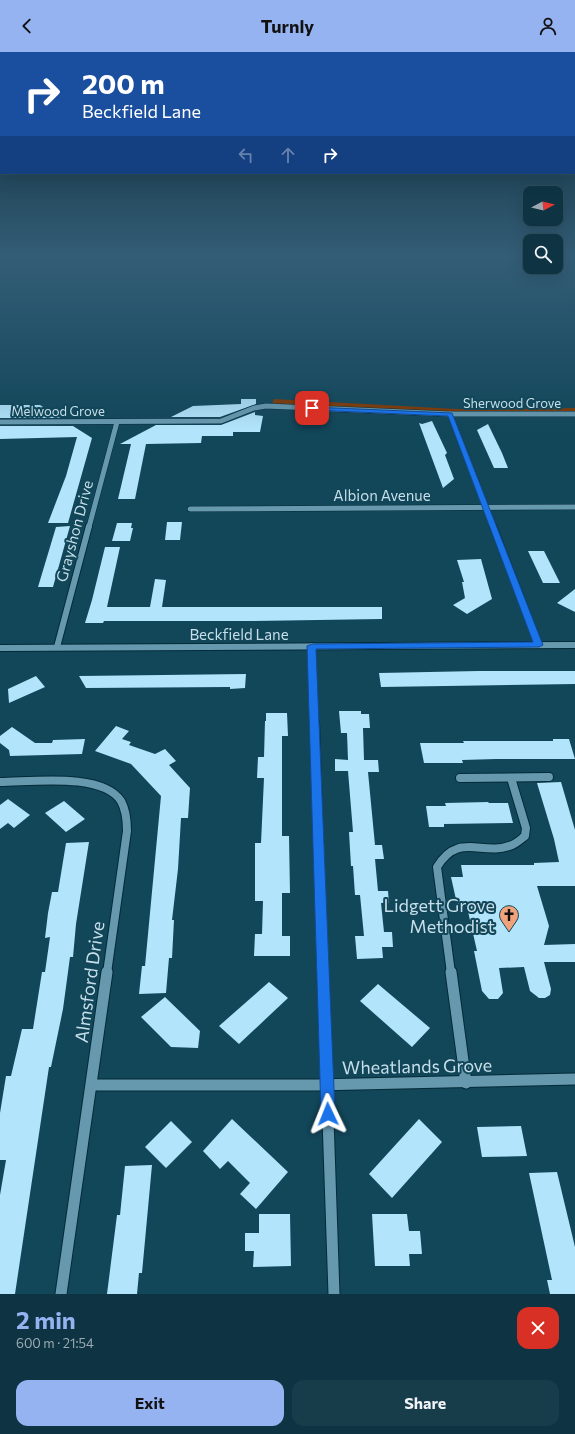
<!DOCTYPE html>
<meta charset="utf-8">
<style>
:root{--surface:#0e3443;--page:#173c4a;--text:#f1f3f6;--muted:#9baab2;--line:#2e4f5c;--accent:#95b2f1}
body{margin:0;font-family:Commissioner,sans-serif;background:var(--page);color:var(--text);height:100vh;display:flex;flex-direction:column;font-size:15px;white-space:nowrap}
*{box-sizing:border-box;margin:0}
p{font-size:13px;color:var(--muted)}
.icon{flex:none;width:22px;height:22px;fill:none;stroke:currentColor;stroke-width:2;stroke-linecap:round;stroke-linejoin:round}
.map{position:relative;height:1242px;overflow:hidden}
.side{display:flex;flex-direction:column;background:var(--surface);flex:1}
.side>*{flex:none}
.hud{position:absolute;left:0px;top:0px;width:575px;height:122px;box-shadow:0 4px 16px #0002,0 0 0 1px var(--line);background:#1a4fa0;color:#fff;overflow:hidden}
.needle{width:26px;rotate:83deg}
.buttons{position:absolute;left:523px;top:134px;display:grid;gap:8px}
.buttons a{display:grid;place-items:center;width:40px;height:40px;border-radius:8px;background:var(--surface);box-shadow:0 4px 16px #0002,0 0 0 1px var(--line);font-size:20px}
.pin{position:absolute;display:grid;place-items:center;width:34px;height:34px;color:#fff;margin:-17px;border-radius:8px;box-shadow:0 2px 6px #0006}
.me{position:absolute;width:44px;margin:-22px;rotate:358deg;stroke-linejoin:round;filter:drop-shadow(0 0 3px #0008)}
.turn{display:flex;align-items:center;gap:14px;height:84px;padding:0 16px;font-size:18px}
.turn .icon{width:52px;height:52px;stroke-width:2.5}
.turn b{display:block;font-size:28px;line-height:34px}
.lanes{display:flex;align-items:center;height:38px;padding:0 16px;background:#0003;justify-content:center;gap:20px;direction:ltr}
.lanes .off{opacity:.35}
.round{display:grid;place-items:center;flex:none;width:42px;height:42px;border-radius:12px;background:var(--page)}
.headline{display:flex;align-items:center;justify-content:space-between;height:68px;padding:0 16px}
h1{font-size:24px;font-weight:700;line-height:30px;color:var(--accent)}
.action{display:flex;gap:8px;margin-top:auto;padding:8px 16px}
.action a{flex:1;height:46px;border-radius:12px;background:var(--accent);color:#111;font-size:16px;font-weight:700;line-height:46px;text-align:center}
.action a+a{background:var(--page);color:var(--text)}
header{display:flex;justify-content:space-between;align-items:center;height:52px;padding:0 16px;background:var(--accent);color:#111;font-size:18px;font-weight:700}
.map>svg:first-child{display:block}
</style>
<header><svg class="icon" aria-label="back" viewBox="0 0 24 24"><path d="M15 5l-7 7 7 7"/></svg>Turnly<svg class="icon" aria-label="person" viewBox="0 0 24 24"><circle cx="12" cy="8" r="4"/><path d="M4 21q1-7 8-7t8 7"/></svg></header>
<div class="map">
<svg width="575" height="1242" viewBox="0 0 575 1242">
<rect width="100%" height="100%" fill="#124659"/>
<polygon fill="#843801" points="274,347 475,358 575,356 575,360 480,361 272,352"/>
<g fill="#b2e4fb">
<polygon points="241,347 256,347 256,352 220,365 171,365 193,354 241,352"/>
<polygon points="0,353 40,353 60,366 0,366"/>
<polygon points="255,360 255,363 263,364 260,380 233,380 233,384 202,384 201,391 146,392 135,447 118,447 131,392 120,392 156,373 221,373"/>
<polygon points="432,369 447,401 445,403 454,427 443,436 419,371 422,372"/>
<polygon points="488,372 502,401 508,416 494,416 477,378"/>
<polygon points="0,374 73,374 92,386 68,471 48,471 66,424 77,385 0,387"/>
<polygon points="167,470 182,470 180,488 165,488"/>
<polygon points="117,471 132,471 131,476 133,476 130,489 112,489"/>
<polygon points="70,474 53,535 38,535 56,475"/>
<polygon points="105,495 120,495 107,555 150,555 155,527 166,528 162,555 382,555 382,567 250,569 104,569 103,571 85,571 92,548"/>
<polygon points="528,499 544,499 560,531 543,531"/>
<polygon points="481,507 492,547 467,562 453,553 465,546 462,530 464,530 457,508"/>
<polygon points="575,537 575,560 557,551"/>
<polygon points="479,619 575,619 575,632 381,635 379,621"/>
<polygon points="246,622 245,636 230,637 230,635 86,636 79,624"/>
<polygon points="36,624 45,635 9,651 8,637"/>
<polygon points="339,659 361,659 361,662 369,662 370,676 363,676 364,708 378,708 379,720 368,720 375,793 382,793 384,807 375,807 378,839 388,839 389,851 381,851 384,880 392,880 393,895 382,895 383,906 357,907 355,884 364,884 360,843 355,843 353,814 351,814 349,780 353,780 348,719 335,719 335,707 348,708 347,681 341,681"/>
<polygon points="266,661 287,661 288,684 282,684 282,784 289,784 290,841 282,841 282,884 290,884 290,904 254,904 255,882 262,882 263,849 255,849 255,791 261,791 264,726 257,726 258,705 264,705 265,669 266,669"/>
<polygon points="116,674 129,679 122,687 131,690 129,693 155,702 165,697 176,709 169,713 190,736 188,766 181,766 178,817 172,868 174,868 172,906 169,906 166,941 139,942 142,914 145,914 161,744 131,712 95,699"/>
<polygon points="12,675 35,691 52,691 53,688 85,687 82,702 10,704 9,698 0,691 0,684"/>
<polygon points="553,687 569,687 575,707 496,707 462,708 463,711 424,711 420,691 464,691 463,689 553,689"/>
<polygon points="561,730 575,778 575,834 537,834 549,874 544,893 575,892 575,910 544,910 551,937 550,943 545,946 539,946 530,939 524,915 499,916 503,941 498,947 489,947 482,939 474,899 477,899 467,855 465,852 457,852 451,825 463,825 461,813 534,813 534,811 559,810 554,787 537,731"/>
<polygon points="8,747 30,763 14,776 8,771 0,777 0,753"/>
<polygon points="64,749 85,767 66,780 45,761"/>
<polygon points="488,750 489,751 508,751 513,771 444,772 444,775 429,775 426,754 446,754 445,751"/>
<polygon points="89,790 76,872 73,905 70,905 63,957 51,1015 49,1015 15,1242 0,1242 0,1143 6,1108 0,1108 0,1061 6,1024 11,1024 22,977 33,977 42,920 45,920 50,885 45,886 48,861 52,840 58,840 66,791"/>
<polygon points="269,930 288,946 239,992 219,974"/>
<polygon points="378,932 430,976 412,995 360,949"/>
<polygon points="165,945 200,979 198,996 171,995 141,965"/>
<polygon points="232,1067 288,1120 256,1157 240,1142 250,1131 228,1109 220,1117 203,1099"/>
<polygon points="419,1067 442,1090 392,1146 369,1122"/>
<polygon points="171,1069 192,1090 166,1116 145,1095"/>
<polygon points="521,1074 527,1104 482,1105 477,1075"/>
<polygon points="152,1113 142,1221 139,1221 137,1242 107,1242 117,1163 120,1163 125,1114"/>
<polygon points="557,1120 575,1195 575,1242 550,1242 547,1228 552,1228 529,1121"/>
<polygon points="259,1162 290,1162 291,1214 253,1215 254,1199 245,1199 245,1181 259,1181"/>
<polygon points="372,1162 407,1162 409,1179 420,1179 422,1202 409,1202 410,1214 375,1214"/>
</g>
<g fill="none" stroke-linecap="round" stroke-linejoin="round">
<defs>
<g id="minor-far3">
<polyline points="450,362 494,475"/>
<polyline points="0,370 221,369 254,356 266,354 450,362 575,362"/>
<polyline points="190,457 575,455"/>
<polyline points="89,475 117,370"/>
</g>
<g id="minor-far2">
<polyline points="493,474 539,593"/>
<polyline points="312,594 315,671"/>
<polyline points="57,595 89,474"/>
<polyline points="0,596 575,593"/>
</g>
<g id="minor-far1">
<polyline points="315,670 323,921"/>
<polyline points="460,726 549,725"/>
<path d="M0,730C31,730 102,720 121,749C126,758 127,769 127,779L107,921"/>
<path d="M451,921L437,815C459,779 482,805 512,793C517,791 521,787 525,784L526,776L511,726"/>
</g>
<g id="minor">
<polyline points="323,920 334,1242"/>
<polyline points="451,920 466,1031"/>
<polyline points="92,1033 316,1033 575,1027"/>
<polyline points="61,1242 107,920"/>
</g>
</defs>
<use href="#minor-far3" stroke="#032b39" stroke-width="6"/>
<use href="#minor-far2" stroke="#032b39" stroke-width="8"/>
<use href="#minor-far1" stroke="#032b39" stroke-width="10"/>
<use href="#minor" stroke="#032b39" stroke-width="13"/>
<use href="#minor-far3" stroke="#6799ae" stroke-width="5"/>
<use href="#minor-far2" stroke="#6799ae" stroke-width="6"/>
<use href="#minor-far1" stroke="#6799ae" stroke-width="8"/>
<use href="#minor" stroke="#6799ae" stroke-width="11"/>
</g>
<linearGradient id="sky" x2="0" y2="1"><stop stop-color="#0a2631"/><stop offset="0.54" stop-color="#335d76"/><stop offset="1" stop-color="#335d76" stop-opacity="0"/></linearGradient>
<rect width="575" height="378" fill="url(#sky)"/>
<polygon fill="#1a73e8" stroke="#114b97" points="310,355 452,361 543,593 539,595 316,597 335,1062 333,1067 328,1069 323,1067 321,1062 307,594 312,592 533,590 448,364 312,358 310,358"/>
<defs>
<symbol id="church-pin" viewBox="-11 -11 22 30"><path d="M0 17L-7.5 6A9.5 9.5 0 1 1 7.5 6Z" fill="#f0a27a" stroke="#124659"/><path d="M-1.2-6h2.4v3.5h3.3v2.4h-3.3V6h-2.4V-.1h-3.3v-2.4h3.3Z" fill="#111"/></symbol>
</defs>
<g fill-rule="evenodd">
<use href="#church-pin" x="498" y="852" width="22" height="30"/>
</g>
<g text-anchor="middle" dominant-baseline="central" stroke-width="4" stroke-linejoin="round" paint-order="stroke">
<g font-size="13" fill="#c6dfea" stroke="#124659">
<text x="512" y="351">Sherwood Grove</text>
<text x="58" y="359">Melwood Grove</text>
</g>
<g font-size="15" fill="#c6dfea" stroke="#124659">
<text x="382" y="443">Albion Avenue</text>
<text transform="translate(74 479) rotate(-75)">Grayshon Drive</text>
<text x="239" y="582">Beckfield Lane</text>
</g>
<g font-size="18" fill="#c6dfea" stroke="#124659" text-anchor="end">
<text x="495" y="853">Lidgett Grove<tspan x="495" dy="21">Methodist</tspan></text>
</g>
<g font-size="18" fill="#c6dfea" stroke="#124659">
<text transform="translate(89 930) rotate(-82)">Almsford Drive</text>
<text transform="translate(417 1014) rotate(-1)">Wheatlands Grove</text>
</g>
</g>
</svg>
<div class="buttons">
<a><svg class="needle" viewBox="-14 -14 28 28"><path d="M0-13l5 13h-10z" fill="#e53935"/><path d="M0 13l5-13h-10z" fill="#9baab2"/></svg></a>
<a><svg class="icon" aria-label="search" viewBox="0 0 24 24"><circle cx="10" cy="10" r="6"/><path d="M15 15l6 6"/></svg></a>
</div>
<div class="pin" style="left:312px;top:356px;background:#d93025"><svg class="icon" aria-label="arrive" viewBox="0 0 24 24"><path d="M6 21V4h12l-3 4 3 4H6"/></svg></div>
<svg class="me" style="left:328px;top:1062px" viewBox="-20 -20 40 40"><path d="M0-17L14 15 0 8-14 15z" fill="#1a73e8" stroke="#fff" stroke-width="4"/></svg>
<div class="hud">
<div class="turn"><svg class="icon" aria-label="right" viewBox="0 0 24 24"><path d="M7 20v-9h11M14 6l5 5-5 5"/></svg><div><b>200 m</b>Beckfield Lane</div></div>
<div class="lanes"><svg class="icon off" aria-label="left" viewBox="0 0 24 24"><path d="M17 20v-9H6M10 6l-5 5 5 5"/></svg><svg class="icon off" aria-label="ahead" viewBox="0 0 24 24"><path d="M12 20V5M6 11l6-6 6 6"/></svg><svg class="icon" aria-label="right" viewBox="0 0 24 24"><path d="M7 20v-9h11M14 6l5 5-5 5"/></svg></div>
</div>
</div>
<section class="side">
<div class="headline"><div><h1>2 min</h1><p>600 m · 21:54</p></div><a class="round" style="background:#d93025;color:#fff"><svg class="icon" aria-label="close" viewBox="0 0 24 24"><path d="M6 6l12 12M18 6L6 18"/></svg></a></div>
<div class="action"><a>Exit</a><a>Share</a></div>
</section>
